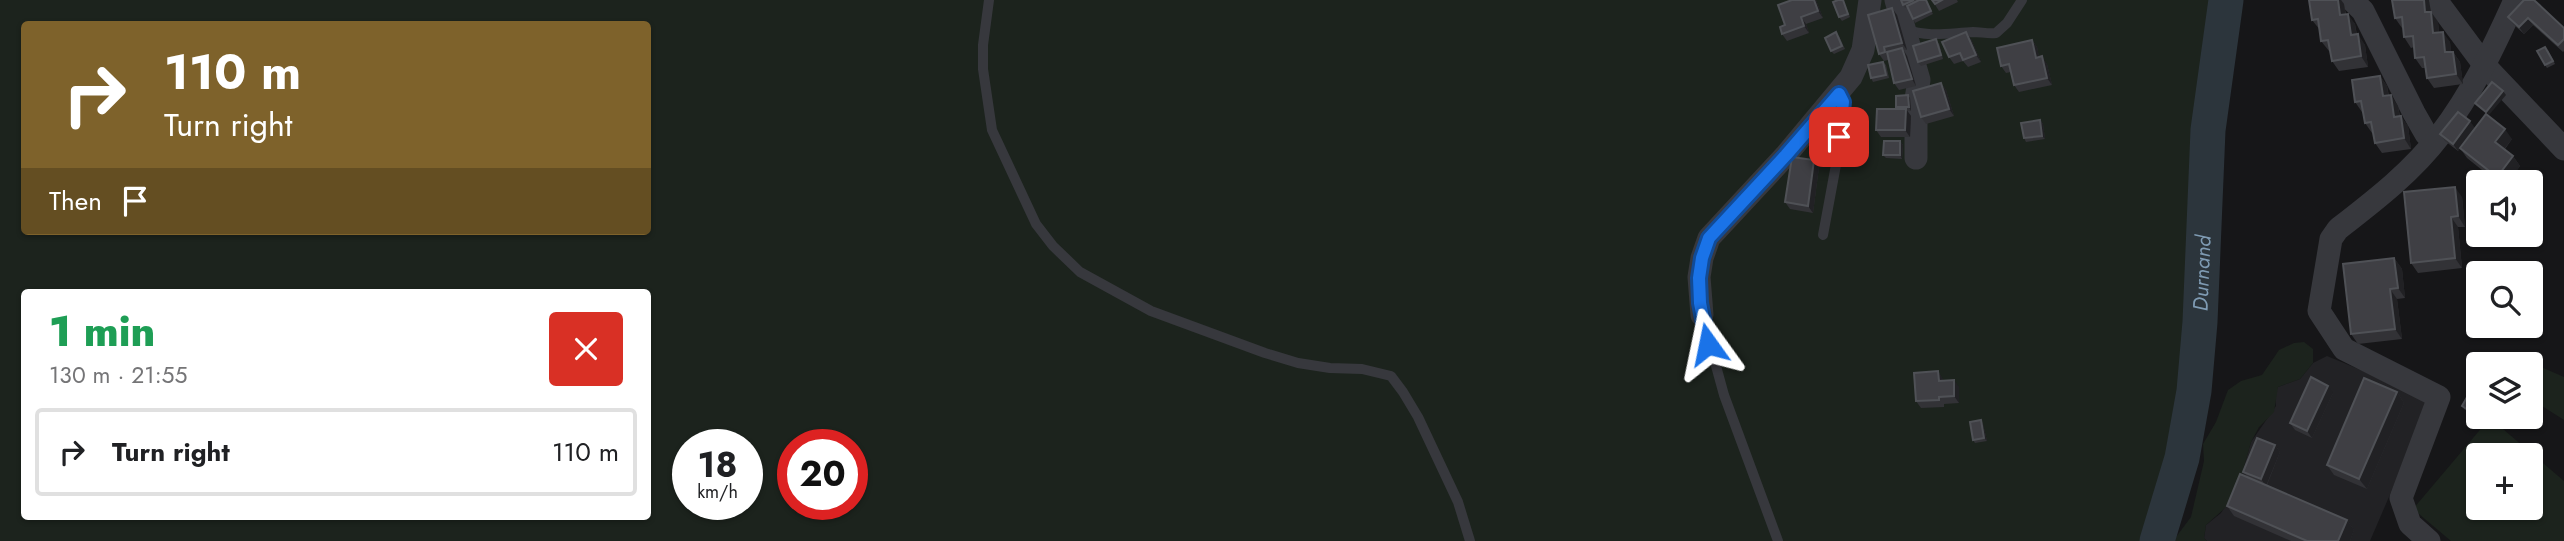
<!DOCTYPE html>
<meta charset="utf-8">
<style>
:root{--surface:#fff;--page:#f2f2f2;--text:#202124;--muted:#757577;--line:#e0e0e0}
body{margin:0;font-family:Jost,sans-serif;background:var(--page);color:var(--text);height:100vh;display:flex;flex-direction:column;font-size:26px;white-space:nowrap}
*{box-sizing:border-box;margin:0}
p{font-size:23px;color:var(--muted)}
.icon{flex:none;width:38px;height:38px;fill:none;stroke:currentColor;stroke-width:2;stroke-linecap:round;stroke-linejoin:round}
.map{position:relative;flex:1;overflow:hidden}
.sheet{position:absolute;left:21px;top:289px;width:630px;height:231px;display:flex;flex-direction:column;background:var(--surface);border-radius:7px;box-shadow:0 2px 5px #0004}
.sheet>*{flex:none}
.banner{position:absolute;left:21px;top:21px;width:630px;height:214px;border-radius:7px;box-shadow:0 2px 5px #0004;background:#7e622b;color:#fff;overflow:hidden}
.tools{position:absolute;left:2466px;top:170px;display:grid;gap:14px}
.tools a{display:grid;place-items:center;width:77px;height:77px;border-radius:7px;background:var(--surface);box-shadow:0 2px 5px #0004;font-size:35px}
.speed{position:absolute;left:672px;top:429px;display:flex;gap:14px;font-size:35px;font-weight:700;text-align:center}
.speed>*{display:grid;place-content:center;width:91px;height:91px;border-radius:50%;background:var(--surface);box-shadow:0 2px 5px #0004;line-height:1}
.speed small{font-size:18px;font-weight:400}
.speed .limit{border:10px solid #d22;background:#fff;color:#111}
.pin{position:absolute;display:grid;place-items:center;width:60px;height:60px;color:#fff;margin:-30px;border-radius:14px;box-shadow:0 4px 10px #0006}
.me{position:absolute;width:77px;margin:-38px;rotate:348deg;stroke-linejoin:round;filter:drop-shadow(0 0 5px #0008)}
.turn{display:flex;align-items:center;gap:24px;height:147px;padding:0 28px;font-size:32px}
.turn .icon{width:91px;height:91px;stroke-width:2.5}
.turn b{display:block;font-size:49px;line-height:60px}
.then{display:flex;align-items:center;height:66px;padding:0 28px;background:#0003;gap:14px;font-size:26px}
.round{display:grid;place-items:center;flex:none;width:74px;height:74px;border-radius:7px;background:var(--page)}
.headline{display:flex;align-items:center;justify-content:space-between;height:119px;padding:0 28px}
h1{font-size:42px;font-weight:800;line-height:52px;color:#1e9e55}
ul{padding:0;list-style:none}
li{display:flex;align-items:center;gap:21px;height:88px;margin:0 14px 10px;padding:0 14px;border:4px solid var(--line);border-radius:7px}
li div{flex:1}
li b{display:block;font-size:26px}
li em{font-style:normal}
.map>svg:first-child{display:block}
</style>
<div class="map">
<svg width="2564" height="541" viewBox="0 0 2564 541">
<rect width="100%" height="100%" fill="#161618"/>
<polygon fill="#222225" points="2327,356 2431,399 2370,541 2207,541 2204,538 2206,525 2221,513 2239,484 2251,442 2276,406 2275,393 2278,387 2300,379 2313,363"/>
<g fill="#1c231d" fill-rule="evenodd">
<path d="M0,0H2230L2227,70L2207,121L2208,406L2161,541H0ZM24,24H648V231H24ZM24,292H648V516H24ZM688,444H747V504H688ZM793,444H852V504H793Z"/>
<polygon points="2304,342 2313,349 2313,363 2300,379 2278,387 2274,412 2259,427 2251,442 2239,484 2225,508 2206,525 2204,538 2207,541 2173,541 2191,517 2204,461 2203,444 2216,422 2228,390 2241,381 2262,375 2279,350 2294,343"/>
<polygon points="2532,363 2564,377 2564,420 2531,399 2530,364 2495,364"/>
<path d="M2490,418L2564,481V541H2451L2413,509ZM2478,455H2530V508H2478Z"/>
</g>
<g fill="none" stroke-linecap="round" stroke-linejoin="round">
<path stroke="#2c353c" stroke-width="35" id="s1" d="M2157,541L2182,458L2194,391L2200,322L2208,130L2226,0"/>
<g stroke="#37383d" stroke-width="10">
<polyline points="989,0 983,45 983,69 992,130 1036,224 1053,246 1080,272 1151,311 1265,353 1298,363 1330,368 1362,369 1391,376 1403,392 1418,417 1458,502 1470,541"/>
<path d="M1905,29C1929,38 1949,33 1973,32C1981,32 1988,34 1996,33L2007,23L2022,0"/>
<polyline points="1823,235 1838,154 1843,101 1838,94"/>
<polyline points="1702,315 1724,395 1778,541"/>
</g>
<g stroke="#37383d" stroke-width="23">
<polyline points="1896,0 1919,80 1916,99 1916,158"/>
<polyline points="2352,0 2363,11 2414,113 2426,134 2434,141"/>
<polyline points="2436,0 2485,66 2564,149"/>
<polyline points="1702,315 1699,277 1702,258 1709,238 1786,155 1851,77 1863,50 1870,0"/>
<path d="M2429,541L2410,524L2401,498L2439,397L2344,349L2319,311L2331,239L2338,229C2374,201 2412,172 2440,135C2472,93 2494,47 2515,0"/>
</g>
</g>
<g fill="#323236">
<polygon points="1816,0 1823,18 1806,24 1809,33 1787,41 1782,34 1785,25"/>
<polygon points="1843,0 1850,17 1842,21 1839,17"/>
<polygon points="1901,0 1926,0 1933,14 1915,23 1908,7 1905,8"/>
<polygon points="1932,0 1957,0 1958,2 1939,11"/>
<polygon points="2309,0 2341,0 2344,4 2346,14 2355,24 2357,35 2365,45 2368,67 2339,71 2332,61 2330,51 2329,51 2321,41 2320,30 2312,20"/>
<polygon points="2392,0 2429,0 2431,12 2438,22 2439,32 2450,42 2451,52 2453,52 2460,62 2463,84 2434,88 2427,78 2426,68 2422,68 2415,58 2414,47 2411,48 2404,37 2403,28 2402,28 2395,18"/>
<polygon points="2524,0 2564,28 2564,51 2563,52 2533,25 2524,34 2513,24 2508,17"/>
<polygon points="1897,15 1907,50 1904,50 1907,56 1916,86 1899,90 1894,83 1888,60 1884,61 1879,54"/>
<polygon points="1839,36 1845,49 1834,54 1831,51"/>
<polygon points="1971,39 1981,62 1968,67 1963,61 1954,64 1949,57"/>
<polygon points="2032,40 2037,47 2039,57 2047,64 2052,85 2019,92 2014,85 2011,72 2006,73 2001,66"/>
<polygon points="1939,43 1943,59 1921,66 1918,62"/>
<polygon points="2548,50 2555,64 2547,68 2545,65"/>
<polygon points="1883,62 1886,65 1889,78 1873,82 1871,78"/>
<polygon points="2380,76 2387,86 2389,96 2398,106 2400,116 2408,126 2411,149 2382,153 2375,143 2373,133 2372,133 2365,123 2363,112 2362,112 2355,102"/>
<polygon points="1941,83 1946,90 1954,116 1926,124 1921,117"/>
<polygon points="1910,98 1911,111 1907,111 1911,116 1910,137 1881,137 1876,130 1898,109 1896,107"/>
<polygon points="2040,120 2043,124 2045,139 2026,142 2024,138"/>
<polygon points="2475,128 2512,139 2505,149 2513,156 2520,166 2508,182 2497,182 2467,158 2460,148 2458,151 2445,141 2440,134"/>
<polygon points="1900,141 1903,145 1902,159 1886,158 1883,155"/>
<polygon points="1814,160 1819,167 1813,213 1790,209 1785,202"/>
<polygon points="2462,197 2465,227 2458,227 2462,268 2418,273 2411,263"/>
<polygon points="2394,258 2402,269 2405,298 2397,299 2402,339 2358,344 2351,334"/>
<polygon points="1938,371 1943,380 1959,387 1959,403 1944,404 1944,407 1921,408 1916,401"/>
<polygon points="2397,392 2404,403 2367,489 2334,475 2327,465"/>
<polygon points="2333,393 2312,438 2295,430 2290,423"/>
<polygon points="2478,397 2478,413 2476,417 2464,409 2462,406"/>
<polygon points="1981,420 1983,424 1987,441 1975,443 1973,440"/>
<polygon points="2275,445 2280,452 2267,485 2347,520 2354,530 2350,541 2291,541 2234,516 2227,506 2247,476 2243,472"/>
</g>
<g fill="#212124">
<polygon points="1814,0 1816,0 1823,18 1818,11"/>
<polygon points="2338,0 2341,0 2344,4 2347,25 2340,15"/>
<polygon points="2424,0 2429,0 2429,1 2431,12 2438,22 2440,43 2433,33 2425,12"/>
<polygon points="1892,8 1897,15 1907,50 1902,43"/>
<polygon points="2348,14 2355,24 2358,46 2351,35"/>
<polygon points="1801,17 1806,24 1809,33 1804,26"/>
<polygon points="2528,18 2533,25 2524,34 2519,27"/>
<polygon points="1966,32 1971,39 1981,62 1976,55"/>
<polygon points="2443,32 2450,42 2452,63 2445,52"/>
<polygon points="2358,34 2365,45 2368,67 2361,56"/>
<polygon points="2032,40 2037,47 2041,65 2036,58"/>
<polygon points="1902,48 1907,56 1916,86 1912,79"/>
<polygon points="2453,52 2460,62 2463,84 2456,74"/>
<polygon points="2042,56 2047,64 2052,85 2047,78"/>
<polygon points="2380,76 2387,86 2390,107 2383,96"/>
<polygon points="1941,83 1946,90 1954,116 1949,109"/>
<polygon points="2503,91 2506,95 2489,115 2486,112"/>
<polygon points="1908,95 1910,98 1911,111 1909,107"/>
<polygon points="2391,95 2398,106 2401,127 2394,117"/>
<polygon points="1906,109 1911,116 1910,137 1905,130"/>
<polygon points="2401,116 2408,126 2411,149 2404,138"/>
<polygon points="2040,120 2043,124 2045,139 2042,136"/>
<polygon points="2470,121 2475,128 2458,151 2453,144"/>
<polygon points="2505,129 2512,139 2502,152 2495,142"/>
<polygon points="1900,141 1903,145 1902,159 1900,155"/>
<polygon points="2513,156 2520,166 2508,182 2500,182 2497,177"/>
<polygon points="1814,160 1819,167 1813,213 1808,206"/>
<polygon points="2455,187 2462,197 2465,227 2458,216"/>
<polygon points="2451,217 2458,227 2462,268 2455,258"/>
<polygon points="2394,258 2402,269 2405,298 2398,288"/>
<polygon points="2390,289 2397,299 2402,339 2395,329"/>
<polygon points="1938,371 1943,379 1944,388 1939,381"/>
<polygon points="1954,380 1959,387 1959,403 1954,396"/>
<polygon points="2328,386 2333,393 2312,438 2307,431"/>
<polygon points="2397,392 2404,403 2367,489 2359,479"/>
<polygon points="2478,406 2478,413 2476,417 2473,413"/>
<polygon points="1981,420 1983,424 1987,441 1984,438"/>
<polygon points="2275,445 2280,452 2266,486 2261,479"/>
<polygon points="2347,520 2354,530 2350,541 2338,541"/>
</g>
<g fill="#3f3f44" stroke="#4f5156" stroke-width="2">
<polygon points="1792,0 1814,0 1818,11 1801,17 1804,26 1782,34 1780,27 1785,25 1778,5"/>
<polygon points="1838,0 1843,0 1848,14 1839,17 1833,2"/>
<polygon points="1901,0 1914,0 1903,5"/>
<polygon points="1919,0 1926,0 1931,11 1913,19 1907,6"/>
<polygon points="1932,0 1942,0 1935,4"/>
<polygon points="2309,0 2338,0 2340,15 2348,14 2351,35 2358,34 2361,56 2332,61 2328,40 2321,41 2318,19 2312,20"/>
<polygon points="2392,0 2424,0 2425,12 2431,12 2433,33 2443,32 2445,52 2453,52 2456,74 2427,78 2424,57 2415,58 2413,36 2404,37 2402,17 2395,18"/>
<polygon points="2524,0 2534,0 2564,28 2564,39 2558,45 2528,18 2519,27 2508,17"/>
<polygon points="1892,8 1902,43 1884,47 1885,52 1879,54 1868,15"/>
<polygon points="1836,32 1842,46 1831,51 1825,38"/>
<polygon points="1966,32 1976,55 1963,60 1960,53 1949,57 1942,42"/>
<polygon points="1936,39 1941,55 1918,62 1913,46"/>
<polygon points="2032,40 2036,58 2042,56 2047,78 2014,85 2009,64 2001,66 1997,48"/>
<polygon points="2545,47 2553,61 2545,65 2537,51"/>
<polygon points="1902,48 1912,79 1894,83 1887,52"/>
<polygon points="1883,62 1886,75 1871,78 1868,65"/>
<polygon points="2380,76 2383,96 2391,95 2394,117 2401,116 2404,138 2375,143 2371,122 2365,123 2361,101 2355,102 2352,80"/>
<polygon points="2492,82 2503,91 2486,112 2475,103"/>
<polygon points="1941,83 1949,109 1921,117 1913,91"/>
<polygon points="1908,95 1909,107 1896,107 1896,96"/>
<polygon points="1877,109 1906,109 1905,130 1876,130"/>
<polygon points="2458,112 2470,121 2453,144 2440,134"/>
<polygon points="2486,114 2505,129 2495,142 2513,156 2497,177 2460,148"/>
<polygon points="2040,120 2042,136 2024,138 2021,123"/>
<polygon points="1884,141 1900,141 1900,155 1883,155"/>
<polygon points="1792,157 1814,160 1808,206 1785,202"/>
<polygon points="2455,187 2458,216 2451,217 2455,258 2411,263 2404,192"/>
<polygon points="2394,258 2398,288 2390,289 2395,329 2351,334 2343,264"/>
<polygon points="1938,371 1939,381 1954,380 1954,396 1939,397 1939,400 1916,401 1914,373"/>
<polygon points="2311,377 2328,386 2307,431 2290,423"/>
<polygon points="2364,378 2397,392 2359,479 2327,465"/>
<polygon points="2470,392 2478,397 2478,406 2473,413 2462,406"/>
<polygon points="1981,420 1984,438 1973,440 1970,422"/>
<polygon points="2257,438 2275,445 2261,479 2243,472"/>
<polygon points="2240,474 2347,520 2338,541 2307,541 2227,506"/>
</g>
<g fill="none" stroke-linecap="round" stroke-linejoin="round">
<defs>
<polyline id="route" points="1708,344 1700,303 1699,278 1702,258 1709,238 1786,155 1839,94 1843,102 1839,137"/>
</defs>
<use href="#route" stroke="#114b97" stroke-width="18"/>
<use href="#route" stroke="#1a73e8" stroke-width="12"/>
</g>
<g text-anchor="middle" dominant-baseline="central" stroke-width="7" stroke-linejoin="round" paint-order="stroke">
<g font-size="21" font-style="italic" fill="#7f9bb3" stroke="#111113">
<text stroke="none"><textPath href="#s1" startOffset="273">Durnand</textPath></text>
</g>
</g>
</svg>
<div class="tools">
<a><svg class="icon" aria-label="sound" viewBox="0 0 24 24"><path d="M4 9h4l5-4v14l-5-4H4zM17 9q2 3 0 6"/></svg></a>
<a><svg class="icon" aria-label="search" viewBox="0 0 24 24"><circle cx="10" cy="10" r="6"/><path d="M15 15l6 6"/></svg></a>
<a><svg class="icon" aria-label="layers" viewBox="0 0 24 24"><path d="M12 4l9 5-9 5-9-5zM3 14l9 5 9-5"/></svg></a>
<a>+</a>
</div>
<div class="speed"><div>18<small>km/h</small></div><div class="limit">20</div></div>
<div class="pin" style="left:1839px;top:137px;background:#d93025"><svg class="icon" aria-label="arrive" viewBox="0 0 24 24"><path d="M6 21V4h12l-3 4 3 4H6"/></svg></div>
<svg class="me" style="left:1708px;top:344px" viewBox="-20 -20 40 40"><path d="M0-17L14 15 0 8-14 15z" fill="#1a73e8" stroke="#fff" stroke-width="4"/></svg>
<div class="banner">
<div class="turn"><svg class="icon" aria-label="right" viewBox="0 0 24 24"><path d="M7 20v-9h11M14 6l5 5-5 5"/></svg><div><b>110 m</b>Turn right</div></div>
<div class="then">Then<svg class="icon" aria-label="arrive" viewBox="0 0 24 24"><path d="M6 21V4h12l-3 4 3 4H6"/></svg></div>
</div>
<section class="sheet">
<div class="headline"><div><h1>1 min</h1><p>130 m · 21:55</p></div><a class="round" style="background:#d93025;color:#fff"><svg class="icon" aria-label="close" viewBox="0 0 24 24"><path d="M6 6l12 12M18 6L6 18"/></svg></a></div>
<ul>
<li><svg class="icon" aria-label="right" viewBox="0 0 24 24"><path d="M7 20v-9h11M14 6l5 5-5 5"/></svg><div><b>Turn right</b></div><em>110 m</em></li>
</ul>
</section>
</div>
